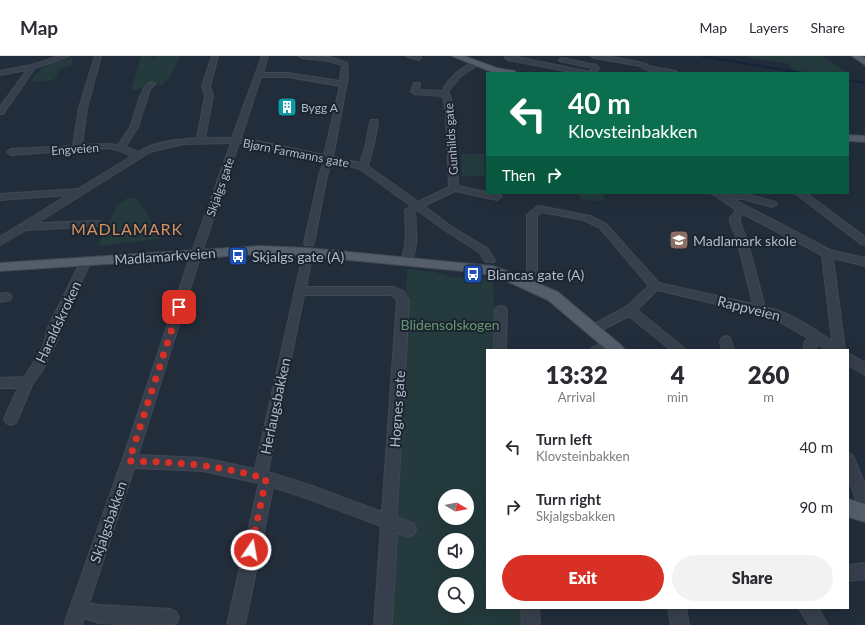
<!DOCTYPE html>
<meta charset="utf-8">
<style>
:root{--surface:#fff;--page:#f2f2f3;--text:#2b2b33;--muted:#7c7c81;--line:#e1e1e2;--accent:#d93025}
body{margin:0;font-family:Lato,sans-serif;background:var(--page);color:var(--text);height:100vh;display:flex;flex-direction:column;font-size:15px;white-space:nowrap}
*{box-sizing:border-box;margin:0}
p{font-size:13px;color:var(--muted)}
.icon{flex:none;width:22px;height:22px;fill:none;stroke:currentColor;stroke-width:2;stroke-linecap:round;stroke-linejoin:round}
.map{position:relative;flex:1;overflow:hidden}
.drawer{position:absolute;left:486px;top:293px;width:363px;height:260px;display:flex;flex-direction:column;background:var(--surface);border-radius:0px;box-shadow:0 4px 16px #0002}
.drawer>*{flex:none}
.banner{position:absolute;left:486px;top:16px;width:363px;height:122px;border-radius:0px;box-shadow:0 4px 16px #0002;background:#0b6e4f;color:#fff;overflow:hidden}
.needle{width:26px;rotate:100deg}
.tools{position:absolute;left:438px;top:433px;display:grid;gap:8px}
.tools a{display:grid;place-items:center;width:36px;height:36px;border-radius:50%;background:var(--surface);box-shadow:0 4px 16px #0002;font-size:20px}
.pin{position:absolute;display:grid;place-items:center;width:34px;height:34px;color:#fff;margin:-17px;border-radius:8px;box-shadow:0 2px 6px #0006}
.me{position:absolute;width:44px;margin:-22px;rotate:12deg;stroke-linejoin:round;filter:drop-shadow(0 0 3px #0008)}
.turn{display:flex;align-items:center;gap:14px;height:84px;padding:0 16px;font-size:18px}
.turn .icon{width:52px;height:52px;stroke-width:2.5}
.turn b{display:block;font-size:28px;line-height:34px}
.then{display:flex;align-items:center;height:38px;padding:0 16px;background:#0003;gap:8px;font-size:15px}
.eta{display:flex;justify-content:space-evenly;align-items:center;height:68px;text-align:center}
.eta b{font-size:24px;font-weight:800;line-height:28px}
.button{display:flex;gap:8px;margin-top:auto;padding:8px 16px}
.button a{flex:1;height:46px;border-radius:24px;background:var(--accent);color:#fff;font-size:16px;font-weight:800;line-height:46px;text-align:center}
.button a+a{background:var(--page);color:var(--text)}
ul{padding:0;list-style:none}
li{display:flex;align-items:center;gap:12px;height:60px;padding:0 16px}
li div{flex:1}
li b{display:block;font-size:15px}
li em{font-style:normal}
header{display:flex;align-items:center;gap:24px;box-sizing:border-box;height:56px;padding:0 20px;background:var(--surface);border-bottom:1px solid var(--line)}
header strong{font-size:19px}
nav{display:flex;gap:22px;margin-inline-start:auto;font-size:14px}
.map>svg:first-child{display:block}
</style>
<header>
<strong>Map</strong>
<nav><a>Map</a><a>Layers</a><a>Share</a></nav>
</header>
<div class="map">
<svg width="865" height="569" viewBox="0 0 865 569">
<rect width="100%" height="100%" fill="#222d3b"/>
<g fill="#243a3c" fill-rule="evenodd">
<polygon points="141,0 154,0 151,4 157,0 180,0 169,24 165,25 164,29 154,29 153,27 149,27 146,32 131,34"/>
<polygon points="742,0 821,0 850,18 848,36 848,17 795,17 789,8"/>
<path d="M72,2L73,9L60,13L54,24L30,26C44,6 49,7 72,2Z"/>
<polygon points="461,98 484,98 485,120 462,120"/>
<path d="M603,137L605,142L604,145C597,146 590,143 583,145L579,138Z"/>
<polygon points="127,142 137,142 157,174 160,183 98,190 117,149 125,145"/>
<path d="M407,213L435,216L452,221L493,223L496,294H487V552H523L525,569H393L399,457ZM445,440H467V462H445ZM445,484H467V506H445ZM445,528H467V550H445Z"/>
</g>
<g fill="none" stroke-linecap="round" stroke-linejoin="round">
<g stroke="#152439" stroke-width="2">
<polyline points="701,0 803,17"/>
<polyline points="848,24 865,27"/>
</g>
<defs>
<g id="minor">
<polygon points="59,0 69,0 35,12 3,58 0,58 0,51 27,14 0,19 0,15 32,9"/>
<path d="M95,0H101L87,52L82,89L107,88L118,89C122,83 127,77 130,71C135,60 140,30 151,26L155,28L150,33L138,71L125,91L138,96C155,85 177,84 197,82L205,40L202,30L212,0H218L210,30L213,40L205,82H232L262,0H268L263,17H288L340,25L342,9L329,5L302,2L299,0L330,1L347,7L348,20L333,101L360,107L366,88L370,66L371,64H377L378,66L374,88L368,110L418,146L449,131L446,59L443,40L414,38L411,35L414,27H420L419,34L442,35C449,22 461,10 476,6L479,8L460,21L448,36C456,44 457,115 458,130L500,139L502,141L497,144L455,135L424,150L452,171L487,192L495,204L494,206H486L479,196L446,175L417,154L415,155C416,172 419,193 410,208H402L401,206C407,189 406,172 405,154L411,150L360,113L334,106L329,113L327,120L314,187L313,189H305L304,187L319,120L321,113L326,105L248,87H239L203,193L200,196L201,198L138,399L203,402L255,413L304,194L308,193L313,196L306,231H393L403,235L409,244L397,461L414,468L416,473L414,478L408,481L397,476L392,569H374L381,470L312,444L273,431L245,569H227L259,427L203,415L134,412L89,547L99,549L170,553L176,556L179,562L176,568L141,569L99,567L84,562L82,569H64L122,405L191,198L194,195L193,193L231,87L184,88L150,96L37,167L99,165L104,168L102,170L26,174L0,189V181L68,139L0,144V138L78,133L132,100L118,94L107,92L11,99L7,96L11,93L73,90L79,52ZM261,21H288L340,30L324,99L248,83L241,82ZM304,239H391L397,244L382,456L312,430L268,416Z"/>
<polygon points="406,0 421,0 421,2 418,4"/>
<polygon points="506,0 512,0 590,16 592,12 560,5 559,4 562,2 596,9 599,12 596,17 576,17 508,4 505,2"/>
<path d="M591,0C609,0 628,3 646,8L648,10L676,15L679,17C671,17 645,18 641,10L594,2Z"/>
<path d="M711,137H743L775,146L777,148L772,151L743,143H733L830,194L865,202V210L833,202L845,294H827L817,288L816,294H804V287L808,282L771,261L657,234L637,254L683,291L685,294H671L629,260L604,273L600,278L596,279L592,278L590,275L596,267L626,251L649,230L600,172L584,164L541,156L537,160V216L536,219H528L527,216V159L536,151L539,150L590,160L606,168L659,227L753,248L737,184L730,166V162L736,154ZM743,158L822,199L832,285C811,271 790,256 765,251L747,184L740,166V162Z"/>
<polygon points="795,137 806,137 865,181 865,189 861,188"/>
<path d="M86,201L90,203L91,205L58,276L59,281L42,315L32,329L16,367L11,369L6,367L4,363L18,332H0V322L24,321C31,311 48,288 46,276L81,205L82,203Z"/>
<polygon points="6,237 10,238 12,241 10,244 0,246 0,238"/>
<polygon points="501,250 505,251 507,254 506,294 494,294 495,254 497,251"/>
<polygon points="726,280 730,282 734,294 722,294 720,285 722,282"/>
<polygon points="605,287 609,289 611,292 610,294 591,294 593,291"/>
<polygon points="848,297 865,307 865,319 848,309"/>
<polygon points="848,397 853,399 865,429 865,447 862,448 857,446 848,423"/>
<polygon points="865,507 865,523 848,525 848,509"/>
<polygon points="521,552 539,552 540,569 522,569"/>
<polygon points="668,552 686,552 689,569 671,569"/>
<polygon points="799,552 818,552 828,569 809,569"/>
</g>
<g id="major">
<polygon points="452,0 464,0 497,12 515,15 516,17 492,16"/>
<polygon points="852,0 862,0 865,2 865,9"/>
<polygon points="848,79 865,80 865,86 848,85"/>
<polygon points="258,190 308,192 492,210 510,216 558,236 622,290 625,294 607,294 548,244 500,222 491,219 462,215 308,200 258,198 0,215 0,207"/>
<polygon points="848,443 865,448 865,466 848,461"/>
</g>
</defs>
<use href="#minor" stroke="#3f4854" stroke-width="2"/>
<use href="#major" stroke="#3f4854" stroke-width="2"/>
<use href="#minor" fill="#363f4b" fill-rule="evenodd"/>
<use href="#major" fill="#545e6b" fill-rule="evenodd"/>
</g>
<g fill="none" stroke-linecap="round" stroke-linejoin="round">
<path stroke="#d93025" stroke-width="7" stroke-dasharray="0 12.6" d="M179,251L129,405C176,406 222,409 266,423L251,494"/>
</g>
<defs>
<symbol id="building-square" viewBox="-11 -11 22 22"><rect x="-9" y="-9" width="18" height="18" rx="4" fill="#0f9aa8" stroke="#1b2430"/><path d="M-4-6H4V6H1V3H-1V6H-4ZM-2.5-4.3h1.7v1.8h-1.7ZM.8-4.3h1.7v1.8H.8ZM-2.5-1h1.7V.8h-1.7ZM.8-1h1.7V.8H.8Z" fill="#fff"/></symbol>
<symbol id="school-square" viewBox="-11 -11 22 22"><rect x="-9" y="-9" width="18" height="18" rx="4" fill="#8d6e63" stroke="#1b2430"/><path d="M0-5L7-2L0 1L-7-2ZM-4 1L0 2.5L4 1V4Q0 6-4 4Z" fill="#fff"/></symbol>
<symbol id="bus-square" viewBox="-11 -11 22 22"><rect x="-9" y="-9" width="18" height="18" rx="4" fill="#1a4fb4" stroke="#1b2430"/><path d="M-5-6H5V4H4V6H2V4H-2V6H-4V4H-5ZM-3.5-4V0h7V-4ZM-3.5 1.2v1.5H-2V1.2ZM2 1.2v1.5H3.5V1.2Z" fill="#fff"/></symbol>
</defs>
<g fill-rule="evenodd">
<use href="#building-square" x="276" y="40" width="22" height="22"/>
<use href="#school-square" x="668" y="173" width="22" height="22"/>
<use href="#bus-square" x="227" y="189" width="22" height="22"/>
<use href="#bus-square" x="462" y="207" width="22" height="22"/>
</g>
<g text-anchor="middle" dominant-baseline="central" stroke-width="4" stroke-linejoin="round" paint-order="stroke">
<g font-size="12" fill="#b1bac7" stroke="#1b2430" text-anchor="start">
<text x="301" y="51">Bygg A</text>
</g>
<g font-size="12" fill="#b1bac7" stroke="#1b2430">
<text transform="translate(451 83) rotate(-94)">Gunhilds gate</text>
<text transform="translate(75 93) rotate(-4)">Engveien</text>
<text transform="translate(296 97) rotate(11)">Bjørn Farmanns gate</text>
<text transform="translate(220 131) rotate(-71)">Skjalgs gate</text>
</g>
<g font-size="14" fill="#b1bac7" stroke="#1b2430" text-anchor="start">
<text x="693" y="184">Madlamark skole</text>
<text x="252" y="200">Skjalgs gate (A)</text>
<text x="487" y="218">Blancas gate (A)</text>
</g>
<g font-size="14" fill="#b1bac7" stroke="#1b2430">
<text transform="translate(165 200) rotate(-4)">Madlamarkveien</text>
<text transform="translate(749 252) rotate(14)">Rappveien</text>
<text transform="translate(58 266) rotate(-65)">Haraldskroken</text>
<text transform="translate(275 350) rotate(-78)">Herlaugsbakken</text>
<text transform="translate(397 353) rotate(-86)">Hognes gate</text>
<text transform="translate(108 466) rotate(-71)">Skjalgsbakken</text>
</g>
<g font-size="14" fill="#689873" stroke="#1b2430">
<text x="450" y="268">Blidensolskogen</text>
</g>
<g font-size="16" letter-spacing="1" fill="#d5915e" stroke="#1b2430">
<text x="127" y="172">MADLAMARK</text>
</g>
</g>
</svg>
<div class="tools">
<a><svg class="needle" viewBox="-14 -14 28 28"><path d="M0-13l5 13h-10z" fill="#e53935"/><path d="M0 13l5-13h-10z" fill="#7c7c81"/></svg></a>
<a><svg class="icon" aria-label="sound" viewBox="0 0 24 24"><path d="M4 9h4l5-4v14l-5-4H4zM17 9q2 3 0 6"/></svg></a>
<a><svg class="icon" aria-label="search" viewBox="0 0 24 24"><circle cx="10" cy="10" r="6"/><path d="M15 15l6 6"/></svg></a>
</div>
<div class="pin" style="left:179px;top:251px;background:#d93025"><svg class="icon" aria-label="arrive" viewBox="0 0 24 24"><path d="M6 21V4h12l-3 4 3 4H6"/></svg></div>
<svg class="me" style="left:251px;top:494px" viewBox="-20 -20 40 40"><circle r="17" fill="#d93025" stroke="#fff" stroke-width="3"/><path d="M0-11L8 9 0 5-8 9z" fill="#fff"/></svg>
<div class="banner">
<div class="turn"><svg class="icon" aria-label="left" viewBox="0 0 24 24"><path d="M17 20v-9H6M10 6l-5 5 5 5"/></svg><div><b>40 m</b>Klovsteinbakken</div></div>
<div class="then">Then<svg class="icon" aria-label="right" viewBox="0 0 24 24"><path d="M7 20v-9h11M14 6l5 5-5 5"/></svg></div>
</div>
<section class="drawer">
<div class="eta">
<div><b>13:32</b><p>Arrival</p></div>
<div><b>4</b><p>min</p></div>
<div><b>260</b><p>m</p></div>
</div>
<ul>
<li><svg class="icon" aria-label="left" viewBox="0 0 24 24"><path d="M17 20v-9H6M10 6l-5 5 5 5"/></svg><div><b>Turn left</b><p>Klovsteinbakken</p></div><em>40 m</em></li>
<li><svg class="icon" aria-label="right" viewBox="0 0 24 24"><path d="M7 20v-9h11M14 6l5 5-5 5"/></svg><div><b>Turn right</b><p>Skjalgsbakken</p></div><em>90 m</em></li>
</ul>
<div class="button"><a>Exit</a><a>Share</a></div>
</section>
</div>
